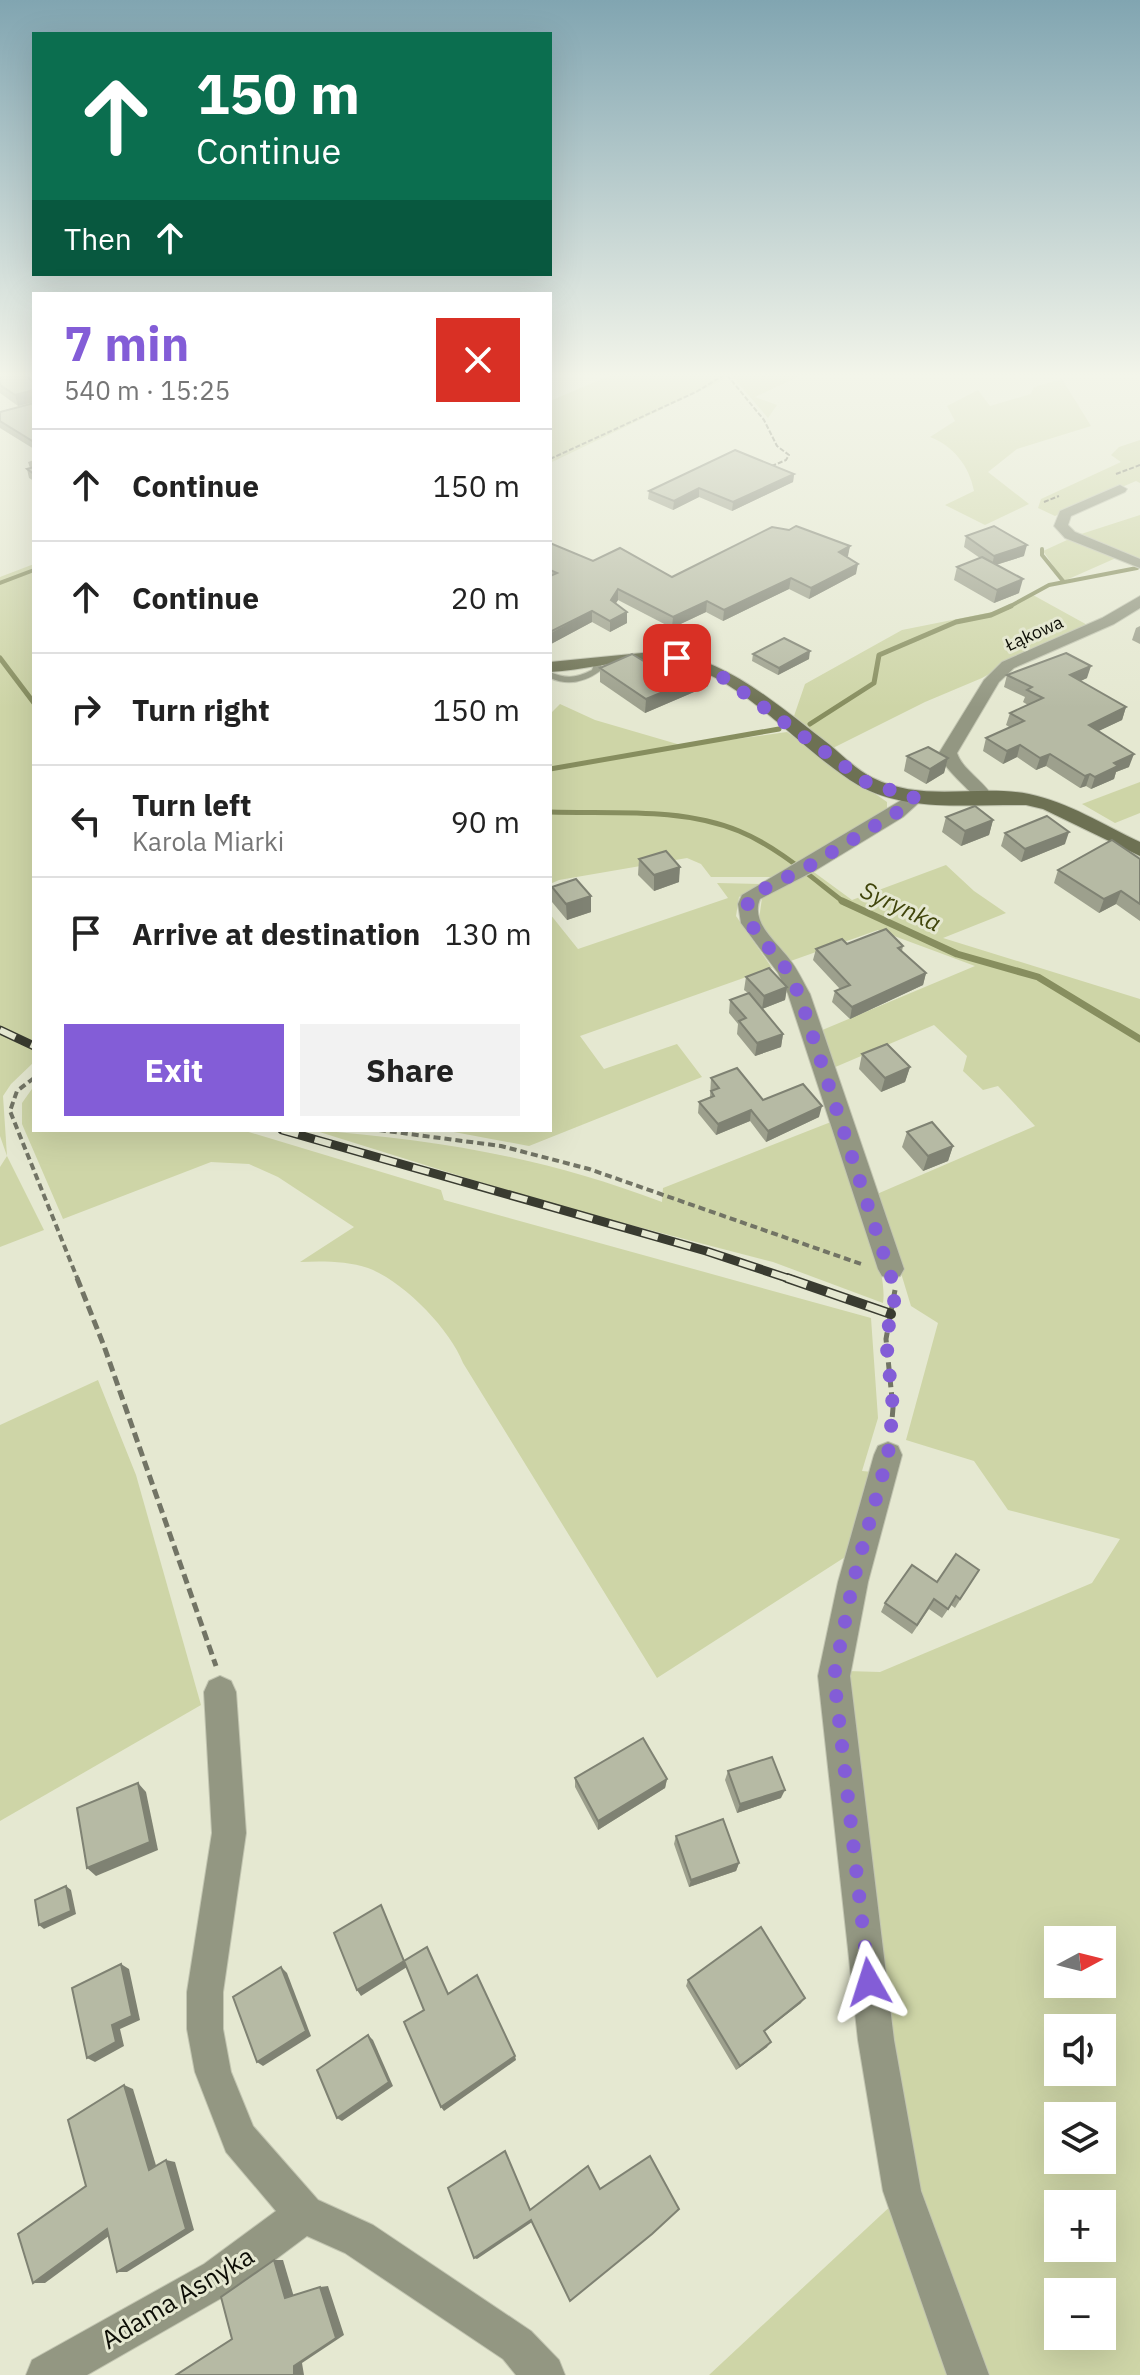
<!DOCTYPE html>
<meta charset="utf-8">
<style>
:root{--surface:#fff;--page:#f2f2f2;--text:#222;--muted:#767676;--line:#e0e0e0;--accent:#835dd7}
body{margin:0;font-family:"IBM Plex Sans",sans-serif;background:var(--page);color:var(--text);height:100vh;display:flex;flex-direction:column;font-size:30px;white-space:nowrap}
*{box-sizing:border-box;margin:0}
p{font-size:26px;color:var(--muted)}
.icon{flex:none;width:44px;height:44px;fill:none;stroke:currentColor;stroke-width:2;stroke-linecap:round;stroke-linejoin:round}
.map{position:relative;flex:1;overflow:hidden}
.details{position:absolute;left:32px;top:292px;width:520px;height:840px;display:flex;flex-direction:column;background:var(--surface);border-radius:0px;box-shadow:0 8px 32px #0002}
.details>*{flex:none}
.banner{position:absolute;left:32px;top:32px;width:520px;height:244px;border-radius:0px;box-shadow:0 8px 32px #0002;background:#0b6e4f;color:#fff;overflow:hidden}
.needle{width:52px;rotate:83deg}
.tools{position:absolute;left:1044px;top:1926px;display:grid;gap:16px}
.tools a{display:grid;place-items:center;width:72px;height:72px;border-radius:0px;background:var(--surface);box-shadow:0 8px 32px #0002;font-size:40px}
.pin{position:absolute;display:grid;place-items:center;width:68px;height:68px;color:#fff;margin:-34px;border-radius:16px;box-shadow:0 4px 12px #0006}
.me{position:absolute;width:88px;margin:-44px;rotate:354deg;stroke-linejoin:round;filter:drop-shadow(0 0 6px #0008)}
.turn{display:flex;align-items:center;gap:28px;height:168px;padding:0 32px;font-size:36px}
.turn .icon{width:104px;height:104px;stroke-width:2.5}
.turn b{display:block;font-size:56px;line-height:68px}
.then{display:flex;align-items:center;height:76px;padding:0 32px;background:#0003;gap:16px;font-size:30px}
.round{display:grid;place-items:center;flex:none;width:84px;height:84px;border-radius:0px;background:var(--page)}
.head{display:flex;align-items:center;justify-content:space-between;height:136px;padding:0 32px}
h1{font-size:48px;font-weight:700;line-height:60px;color:var(--accent)}
.action{display:flex;gap:16px;margin-top:auto;padding:16px 32px}
.action a{flex:1;height:92px;border-radius:0px;background:var(--accent);color:#fff;font-size:32px;font-weight:700;line-height:92px;text-align:center}
.action a+a{background:var(--page);color:var(--text)}
ul{padding:0;list-style:none}
li{display:flex;align-items:center;gap:24px;height:112px;padding:0 32px;border-top:2px solid var(--line)}
li div{flex:1}
li b{display:block;font-size:30px}
li em{font-style:normal}
.map>svg:first-child{display:block}
</style>
<div class="map">
<svg width="1140" height="2375" viewBox="0 0 1140 2375">
<rect width="100%" height="100%" fill="#e5e8d1"/>
<g fill="#ced5a7" fill-rule="evenodd">
<polygon points="611,375 725,375 725,379 550,463 550,401"/>
<polygon points="731,375 802,375 755,397 777,405 768,418"/>
<path d="M1062,379L1091,426L1017,449L988,472L1029,504L985,525L945,505L974,491C969,465 953,446 930,437L955,421L947,406L978,390L990,406L1031,394L1034,387Z"/>
<polygon points="1140,440 1140,483 1136,481 1055,516 1038,508 1041,499 1121,462 1111,455 1119,447"/>
<polygon points="1140,515 1140,563 1116,558 1064,581 1043,551 1078,535"/>
<polygon points="34,564 34,1062 11,1084 3,1096 7,1156 44,1230 0,1247 0,1167 7,1156 0,1136 0,577"/>
<polygon points="1033,595 1091,627 1033,650 982,678 925,702 833,748 794,716 805,684 902,630 1002,610"/>
<polygon points="560,704 595,720 684,746 787,732 887,802 887,813 771,877 711,877 701,864 687,858 559,880 550,884 550,714"/>
<polygon points="1140,782 1140,813 1115,823 1082,804"/>
<path d="M946,865L974,891L1006,913L943,938L1140,999V2375H988L918,2199L887,2032L846,1671L880,1672L1092,1583L1120,1539L1008,1510L974,1461L906,1440L938,1323L911,1306L877,1194L1035,1126L998,1086L983,1090L963,1071L967,1056L934,1025L833,1068L820,1031L975,966L878,930L785,963L759,919L762,898L811,870L852,900ZM1058,1940H1102V1984H1058ZM1058,2028H1102V2072H1058ZM1058,2116H1102V2160H1058ZM1058,2204H1102V2248H1058ZM1058,2292H1102V2336H1058Z"/>
<polygon points="717,883 760,884 739,897 736,916 772,968 580,1036 604,1069 677,1044 702,1077 529,1146 443,1130 550,1130 550,914 578,949 728,898"/>
<path d="M34,1086V1130H242L441,1190L444,1200L871,1318L878,1418L862,1471L873,1472L856,1550L657,1678L463,1363C450,1329 403,1281 368,1268C347,1261 322,1261 300,1262L354,1227L278,1177L249,1164L211,1162L63,1219L22,1124V1103Z"/>
<path d="M836,1120C847,1157 889,1270 883,1303L773,1262L550,1204L313,1130C439,1140 543,1157 662,1202L663,1188Z"/>
<polygon points="98,1380 136,1475 201,1705 0,1821 0,1425"/>
<polygon points="895,2202 954,2375 709,2375"/>
</g>
<g fill="none" stroke-linecap="round" stroke-linejoin="round">
<g stroke="#878e5f" stroke-width="4">
<polyline points="1042,549 1042,555 1063,581"/>
<polyline points="0,583 34,570"/>
<polyline points="1007,608 1049,585 1137,568"/>
</g>
<g stroke="#878e5f" stroke-width="5">
<polyline points="0,658 34,703"/>
<polyline points="810,724 874,683 879,655 956,622 991,615 1011,606"/>
<polyline points="550,769 779,729"/>
<path d="M550,812C612,814 681,807 739,831C778,847 812,878 845,903"/>
</g>
<polyline stroke="#878e5f" stroke-width="7" points="842,901 957,954 1038,977 1140,1039"/>
<defs>
<path id="lane" d="M595,661L602,663L600,671C585,682 568,686 550,678V672C566,679 576,678 592,670Z"/>
<g id="street">
<polygon points="1120,485 1127,489 1125,492 1071,516 1068,525 1075,532 1140,559 1140,568 1065,538 1054,526 1060,511"/>
<path d="M1140,596V608L1114,624L1014,668L999,682L957,753C963,771 985,781 994,799L985,805L979,803C967,785 946,773 939,753L984,680L1002,662L1102,618Z"/>
<path d="M915,792L924,798L903,817L816,870L760,899C750,923 777,942 790,960C798,970 803,982 810,994L904,1269L900,1276L891,1279L882,1276L878,1269L788,994L778,973L741,923L738,904L742,895Z"/>
<polygon points="888,1442 898,1446 902,1455 868,1582 850,1676 894,2040 921,2191 989,2375 947,2375 883,2191 858,2040 818,1676 838,1582 874,1455 878,1446"/>
<polygon points="220,1676 231,1681 236,1692 246,1833 223,1992 223,2029 231,2072 253,2126 318,2200 373,2225 531,2331 559,2360 565,2375 516,2375 503,2359 345,2253 307,2236 232,2292 87,2375 26,2375 32,2360 204,2264 276,2211 226,2152 195,2072 187,2029 187,1992 212,1833 204,1692 209,1681"/>
</g>
<path id="secondary" d="M662,651C727,658 780,707 830,745C843,756 858,771 873,778C924,803 977,784 1029,794C1068,802 1104,825 1140,842V856L1043,809L1026,805C972,804 907,813 858,785C801,751 744,678 677,663C637,654 591,670 550,672V662Z"/>
</defs>
<use href="#lane" stroke="#c2c5b1" stroke-width="2"/>
<use href="#street" stroke="#c2c5b1" stroke-width="2"/>
<use href="#secondary" stroke="#c2c5b1" stroke-width="2"/>
<g stroke="#727465" stroke-width="2" stroke-dasharray="5 2" stroke-linecap="butt">
<polyline points="727,375 764,420 777,446 789,455 786,460 772,466"/>
<polyline points="550,459 696,392 724,375"/>
<polyline points="1116,474 1140,465"/>
<polyline points="1044,502 1059,496"/>
</g>
<g stroke="#727465" stroke-width="4" stroke-dasharray="7 4" stroke-linecap="butt">
<polyline points="34,1078 17,1091 10,1111 78,1280"/>
<polyline points="379,1130 501,1146 589,1169 864,1265"/>
</g>
<g stroke="#727465" stroke-width="5" stroke-dasharray="10 5" stroke-linecap="butt">
<polyline points="77,1278 104,1346 216,1666"/>
<polyline points="891,1432 893,1408 886,1339 895,1290"/>
</g>
<use href="#lane" fill="#939782" fill-rule="evenodd"/>
<use href="#street" fill="#939782" fill-rule="evenodd"/>
<use href="#secondary" fill="#6d7153" fill-rule="evenodd"/>
<defs>
<g id="rail-far1">
<polyline points="0,1030 34,1046"/>
<polyline points="282,1130 706,1251 793,1280"/>
</g>
<polyline id="rail" points="787,1278 891,1314"/>
</defs>
<use href="#rail-far1" stroke="#393b30" stroke-width="9"/>
<use href="#rail" stroke="#393b30" stroke-width="10"/>
<use href="#rail-far1" stroke="#e5e8d1" stroke-width="6" stroke-dasharray="17" stroke-linecap="butt"/>
<use href="#rail" stroke="#e5e8d1" stroke-width="7" stroke-dasharray="21" stroke-linecap="butt"/>
</g>
<g fill="#9da08d">
<polygon points="0,375 34,382 34,402 18,406 0,393"/>
<polygon points="34,403 34,449 0,428 0,412"/>
<polygon points="34,460 34,481 29,478 27,469 30,468 28,462"/>
<polygon points="794,474 793,482 732,511 699,497 673,510 648,499 649,491"/>
<polygon points="966,536 1024,556 996,565 1019,593 994,603 954,580 957,567 980,558 964,547"/>
<polygon points="550,543 593,561 672,577 850,546 847,557 856,574 809,599 789,589 723,621 706,612 672,628 618,600 615,604 627,623 610,632 592,622 551,644 550,643"/>
<polygon points="1140,626 1140,644 1132,640 1136,628"/>
<polygon points="753,654 809,659 778,675 752,661"/>
<polygon points="600,668 655,668 708,686 645,713 600,682"/>
<polygon points="1007,675 1087,678 1080,681 1126,707 1122,720 1098,731 1129,767 1116,772 1114,779 1091,789 1086,786 1080,788 1046,766 1036,770 1017,757 1003,764 983,751 986,738 1011,728 1006,725 1010,713 1028,705 1023,702 1025,697 1004,687"/>
<polygon points="907,756 948,758 944,773 926,784 904,771"/>
<polygon points="946,817 993,820 989,835 961,846 942,832"/>
<polygon points="1005,833 1065,844 1021,862 1001,846"/>
<polygon points="639,859 679,882 654,891 638,875"/>
<polygon points="1140,859 1140,921 1116,904 1099,913 1054,883 1058,870"/>
<polygon points="552,887 591,896 591,912 567,920 552,902"/>
<polygon points="847,944 903,946 902,951 926,973 923,985 850,1019 832,1002 835,991 840,989 813,960 816,949"/>
<polygon points="746,977 787,987 785,1000 762,1009 783,1034 781,1047 755,1056 737,1034 738,1024 729,1013 730,1000 748,993 744,990"/>
<polygon points="862,1054 910,1067 905,1082 881,1092 859,1069"/>
<polygon points="711,1078 763,1100 819,1117 766,1142 750,1121 716,1135 698,1113 699,1102 710,1097"/>
<polygon points="907,1132 953,1146 948,1161 923,1171 902,1147"/>
<polygon points="979,1570 955,1608 951,1605 942,1618 929,1609 912,1634 881,1612 885,1603"/>
<polygon points="728,1771 781,1798 737,1813 725,1780"/>
<polygon points="575,1778 667,1779 665,1788 598,1830 575,1787"/>
<polygon points="676,1836 739,1863 736,1871 689,1887 674,1844"/>
<polygon points="688,1980 801,2003 764,2032 767,2047 736,2070 686,1986"/>
</g>
<g fill="#7f8273">
<polygon points="34,390 34,402 18,406 15,395"/>
<polygon points="794,474 793,482 732,511 733,502"/>
<polygon points="699,488 699,497 673,510 674,501"/>
<polygon points="1027,545 1024,556 992,566 994,556"/>
<polygon points="850,546 848,556 837,563 839,552"/>
<polygon points="858,564 856,574 809,599 811,588"/>
<polygon points="791,578 789,589 723,621 724,610"/>
<polygon points="1023,579 1019,593 994,603 997,590"/>
<polygon points="618,589 618,600 611,611 611,600"/>
<polygon points="707,601 706,612 672,628 673,617"/>
<polygon points="592,611 592,622 551,644 551,633"/>
<polygon points="627,612 627,623 610,632 610,621"/>
<polygon points="810,651 809,659 778,675 779,668"/>
<polygon points="1091,666 1087,678 1066,688 1070,675"/>
<polygon points="709,673 708,686 645,713 646,699"/>
<polygon points="1126,707 1122,720 1084,738 1089,725"/>
<polygon points="1020,745 1017,757 1003,764 1007,751"/>
<polygon points="1050,754 1046,766 1036,770 1040,758"/>
<polygon points="1134,754 1129,767 1116,772 1114,779 1091,789 1095,777 1114,763"/>
<polygon points="948,758 944,773 926,784 930,769"/>
<polygon points="1090,774 1086,786 1080,788 1085,776"/>
<polygon points="993,820 989,835 961,846 965,831"/>
<polygon points="1069,832 1065,844 1021,862 1025,849"/>
<polygon points="680,867 679,882 654,891 654,875"/>
<polygon points="1121,891 1116,904 1099,913 1104,899"/>
<polygon points="591,896 591,912 567,920 566,904"/>
<polygon points="926,973 923,985 850,1019 852,1007"/>
<polygon points="787,987 785,1000 762,1009 764,996"/>
<polygon points="783,1034 781,1047 755,1056 757,1043"/>
<polygon points="910,1067 905,1082 881,1092 885,1078"/>
<polygon points="822,1106 819,1117 766,1142 768,1131"/>
<polygon points="751,1110 750,1121 716,1135 718,1124"/>
<polygon points="953,1146 948,1161 923,1171 928,1156"/>
<polygon points="667,1779 665,1788 598,1830 598,1821"/>
<polygon points="138,1783 146,1792 158,1850 96,1876 87,1868"/>
<polygon points="785,1790 781,1798 737,1813 740,1804"/>
<polygon points="739,1863 736,1871 689,1887 691,1880"/>
<polygon points="66,1886 71,1890 76,1914 44,1929 39,1925"/>
<polygon points="381,1905 407,1967 361,1996 357,1990"/>
<polygon points="121,1964 129,1969 140,2020 120,2029 124,2046 95,2062 87,2058 112,2025"/>
<polygon points="281,1967 287,1973 311,2036 263,2066 257,2062"/>
<polygon points="805,1998 801,2003 760,2035 764,2031"/>
<polygon points="368,2035 373,2040 393,2086 342,2121 337,2118"/>
<polygon points="771,2042 767,2047 736,2070 740,2066"/>
<polygon points="515,2056 516,2060 444,2111 441,2107"/>
<polygon points="124,2085 133,2089 158,2172 149,2170"/>
<polygon points="166,2160 175,2162 194,2230 127,2272 117,2272"/>
<polygon points="531,2220 532,2222 477,2259 474,2258"/>
<polygon points="107,2229 117,2230 45,2283 33,2283"/>
<polygon points="274,2260 283,2260 294,2297 285,2298"/>
<polygon points="328,2286 344,2335 302,2363 304,2375 294,2375 294,2366 320,2287"/>
</g>
<g fill="#b6baa4" stroke="#7f8273" stroke-width="2">
<polygon points="0,375 25,375 34,382 34,390 15,395 0,385"/>
<polygon points="34,403 34,442 0,421 0,412"/>
<polygon points="735,450 794,474 733,502 699,488 674,501 649,491"/>
<polygon points="34,467 34,474 27,469"/>
<polygon points="796,526 850,546 839,552 858,564 811,588 791,578 724,610 707,601 673,617 618,589 611,600 627,612 610,621 592,611 550,632 550,576 557,573 550,570 550,543 593,561 620,548 672,577 772,527 789,530"/>
<polygon points="994,526 1027,545 994,556 966,536"/>
<polygon points="982,557 1023,579 997,590 957,567"/>
<polygon points="784,638 810,651 779,668 753,654"/>
<polygon points="1066,653 1091,666 1070,675 1126,707 1089,725 1134,754 1114,763 1118,766 1095,777 1090,774 1085,776 1050,754 1040,758 1020,745 1007,751 986,738 1024,721 1010,713 1043,698 1027,690 1032,687 1007,675"/>
<polygon points="632,654 655,668 688,657 709,673 646,699 600,668"/>
<polygon points="928,747 948,758 930,769 907,756"/>
<polygon points="975,806 993,820 965,831 946,817"/>
<polygon points="1047,816 1069,832 1025,849 1005,833"/>
<polygon points="1112,840 1140,859 1140,904 1121,891 1104,899 1058,870"/>
<polygon points="666,851 680,867 654,875 639,859"/>
<polygon points="576,879 591,896 566,904 552,887"/>
<polygon points="886,929 903,946 898,948 926,973 852,1007 835,991 850,985 816,949 842,939 847,944"/>
<polygon points="769,968 787,987 764,996 746,977"/>
<polygon points="749,993 783,1034 757,1043 739,1021 746,1018 730,1000"/>
<polygon points="887,1044 910,1067 885,1078 862,1054"/>
<polygon points="737,1068 763,1100 803,1084 822,1106 768,1131 751,1110 718,1124 699,1102 714,1096 711,1091 719,1088 711,1078"/>
<polygon points="932,1122 953,1146 928,1156 907,1132"/>
<polygon points="956,1554 979,1570 960,1599 956,1596 948,1609 934,1599 917,1625 885,1603 912,1565 937,1582"/>
<polygon points="643,1738 667,1779 598,1821 575,1778"/>
<polygon points="772,1757 785,1790 740,1804 728,1771"/>
<polygon points="138,1783 150,1842 87,1868 77,1808"/>
<polygon points="723,1819 739,1863 691,1880 676,1836"/>
<polygon points="66,1886 71,1911 39,1925 35,1900"/>
<polygon points="381,1905 404,1961 357,1990 334,1933"/>
<polygon points="761,1927 805,1998 764,2031 771,2042 740,2066 688,1980"/>
<polygon points="427,1947 448,1994 477,1975 515,2056 441,2107 404,2022 424,2010 404,1961"/>
<polygon points="121,1964 132,2016 112,2025 116,2042 87,2058 72,1988"/>
<polygon points="281,1967 306,2031 257,2062 233,1997"/>
<polygon points="368,2035 389,2082 337,2118 317,2070"/>
<polygon points="124,2085 149,2170 166,2160 186,2229 117,2272 107,2229 33,2283 18,2234 86,2186 68,2120"/>
<polygon points="505,2151 530,2210 588,2166 600,2189 650,2156 679,2209 652,2234 570,2301 531,2220 474,2258 448,2188"/>
<polygon points="274,2260 285,2298 320,2287 336,2338 294,2366 294,2375 176,2375 232,2339 221,2297"/>
</g>
<linearGradient id="sky" x2="0" y2="1"><stop stop-color="#81a5b1"/><stop offset="0.53" stop-color="#f3f5ea"/><stop offset="1" stop-color="#f3f5ea" stop-opacity="0"/></linearGradient>
<rect width="1140" height="708" fill="url(#sky)"/>
<g fill="none" stroke-linecap="round" stroke-linejoin="round">
<path stroke="#835dd7" stroke-width="14" stroke-dasharray="0 25.2" d="M677,658L721,676L866,782L915,798L896,813L809,866L752,895C734,919 771,947 784,966C790,975 794,985 799,994L896,1292L886,1339L893,1408L888,1455L853,1582L834,1676L869,1982"/>
</g>
<g text-anchor="middle" dominant-baseline="central" stroke-width="6" stroke-linejoin="round" paint-order="stroke">
<g font-size="18" fill="#0d0e06" stroke="#e5e8d1">
<text transform="translate(1034 633) rotate(-24)">Łąkowa</text>
</g>
<g font-size="24" font-style="italic" fill="#40450b" stroke="#e5e8d1">
<text transform="translate(901 906) rotate(25)">Syrynka</text>
</g>
<g font-size="26" fill="#0d0e06" stroke="#e5e8d1">
<text transform="translate(177 2297) rotate(-31)">Adama Asnyka</text>
</g>
</g>
</svg>
<div class="tools">
<a><svg class="needle" viewBox="-14 -14 28 28"><path d="M0-13l5 13h-10z" fill="#e53935"/><path d="M0 13l5-13h-10z" fill="#767676"/></svg></a>
<a><svg class="icon" aria-label="sound" viewBox="0 0 24 24"><path d="M4 9h4l5-4v14l-5-4H4zM17 9q2 3 0 6"/></svg></a>
<a><svg class="icon" aria-label="layers" viewBox="0 0 24 24"><path d="M12 4l9 5-9 5-9-5zM3 14l9 5 9-5"/></svg></a>
<a>+</a>
<a>−</a>
</div>
<div class="pin" style="left:677px;top:658px;background:#d93025"><svg class="icon" aria-label="arrive" viewBox="0 0 24 24"><path d="M6 21V4h12l-3 4 3 4H6"/></svg></div>
<svg class="me" style="left:869px;top:1982px" viewBox="-20 -20 40 40"><path d="M0-17L14 15 0 8-14 15z" fill="#835dd7" stroke="#fff" stroke-width="4"/></svg>
<div class="banner">
<div class="turn"><svg class="icon" aria-label="ahead" viewBox="0 0 24 24"><path d="M12 20V5M6 11l6-6 6 6"/></svg><div><b>150 m</b>Continue</div></div>
<div class="then">Then<svg class="icon" aria-label="ahead" viewBox="0 0 24 24"><path d="M12 20V5M6 11l6-6 6 6"/></svg></div>
</div>
<section class="details">
<div class="head"><div><h1>7 min</h1><p>540 m · 15:25</p></div><a class="round" style="background:#d93025;color:#fff"><svg class="icon" aria-label="close" viewBox="0 0 24 24"><path d="M6 6l12 12M18 6L6 18"/></svg></a></div>
<ul>
<li><svg class="icon" aria-label="ahead" viewBox="0 0 24 24"><path d="M12 20V5M6 11l6-6 6 6"/></svg><div><b>Continue</b></div><em>150 m</em></li>
<li><svg class="icon" aria-label="ahead" viewBox="0 0 24 24"><path d="M12 20V5M6 11l6-6 6 6"/></svg><div><b>Continue</b></div><em>20 m</em></li>
<li><svg class="icon" aria-label="right" viewBox="0 0 24 24"><path d="M7 20v-9h11M14 6l5 5-5 5"/></svg><div><b>Turn right</b></div><em>150 m</em></li>
<li><svg class="icon" aria-label="left" viewBox="0 0 24 24"><path d="M17 20v-9H6M10 6l-5 5 5 5"/></svg><div><b>Turn left</b><p>Karola Miarki</p></div><em>90 m</em></li>
<li><svg class="icon" aria-label="arrive" viewBox="0 0 24 24"><path d="M6 21V4h12l-3 4 3 4H6"/></svg><div><b>Arrive at destination</b></div><em>130 m</em></li>
</ul>
<div class="action"><a>Exit</a><a>Share</a></div>
</section>
</div>
